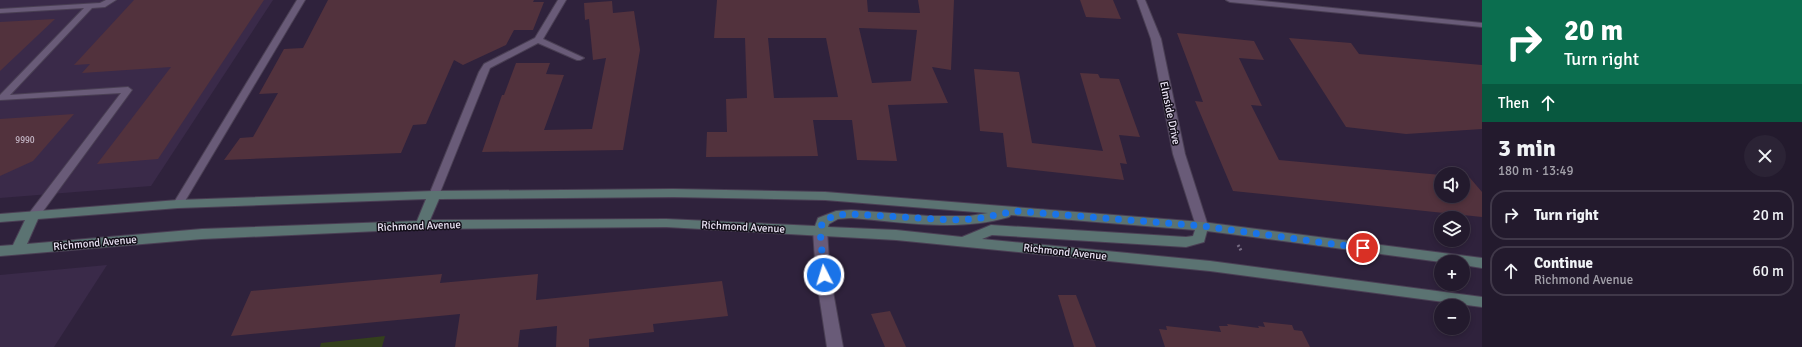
<!DOCTYPE html>
<meta charset="utf-8">
<style>
:root{--surface:#231a2d;--page:#2b2335;--text:#f1f3f6;--muted:#a3a1aa;--line:#403849}
body{margin:0;font-family:Signika,sans-serif;background:var(--page);color:var(--text);height:100vh;display:flex;flex-direction:column;font-size:15px;white-space:nowrap}
*{box-sizing:border-box;margin:0}
p{font-size:13px;color:var(--muted)}
.icon{flex:none;width:22px;height:22px;fill:none;stroke:currentColor;stroke-width:2;stroke-linecap:round;stroke-linejoin:round}
.map{position:relative;flex:1;overflow:hidden}
.side{display:flex;flex-direction:column;background:var(--surface);width:320px}
.side>*{flex:none}
.top-card{background:#0b6e4f;color:#fff;overflow:hidden}
.controls{position:absolute;left:1434px;top:167px;display:grid;gap:8px}
.controls a{display:grid;place-items:center;width:36px;height:36px;border-radius:50%;background:var(--surface);box-shadow:0 2px 6px #0003,0 0 0 1px var(--line);font-size:20px}
.pin{position:absolute;display:grid;place-items:center;width:34px;height:34px;color:#fff;margin:-17px;border:2px solid #fff;border-radius:50%;box-shadow:0 1px 4px #0007}
.me{position:absolute;width:44px;margin:-22px;rotate:355deg;stroke-linejoin:round;filter:drop-shadow(0 0 3px #0008)}
.turn{display:flex;align-items:center;gap:14px;height:84px;padding:0 16px;font-size:18px}
.turn .icon{width:52px;height:52px;stroke-width:2.5}
.turn b{display:block;font-size:28px;line-height:34px}
.then{display:flex;align-items:center;height:38px;padding:0 16px;background:#0003;gap:8px;font-size:15px}
.round{display:grid;place-items:center;flex:none;width:42px;height:42px;border-radius:21px;background:var(--page)}
.summary{display:flex;align-items:center;justify-content:space-between;height:68px;padding:0 16px}
h1{font-size:24px;font-weight:700;line-height:30px}
ul{padding:0;list-style:none}
li{display:flex;align-items:center;gap:12px;height:50px;margin:0 8px 6px;padding:0 8px;border:2px solid var(--line);border-radius:16px}
li div{flex:1}
li b{display:block;font-size:15px}
li em{font-style:normal}
main{display:flex;flex:1;min-height:0}
.map>svg:first-child{display:block}
</style>
<main>
<div class="map">
<svg width="1482" height="347" viewBox="0 0 1482 347">
<rect width="100%" height="100%" fill="#2f223c"/>
<g fill="#3a2a49">
<polygon points="0,0 273,0 151,186 0,198"/>
<polygon points="107,265 54,347 0,347 0,275"/>
</g>
<polygon fill="#34401c" points="385,336 382,347 320,347 321,343"/>
<g fill="#52323d" fill-rule="evenodd">
<polygon points="134,0 264,0 158,159 97,164 171,67 82,73 90,64 74,65"/>
<polygon points="328,0 534,0 533,2 544,2 533,30 514,30 506,45 463,65 454,60 426,124 413,125 401,153 224,160 240,138 253,137 278,93 259,94 284,49 303,48"/>
<path d="M717,0H867L868,12L920,13L918,0H954L951,70L932,67L948,103L888,105L897,161L857,160L852,120H813L818,156L706,157L707,132H727L726,99L747,98L745,38H714ZM859,28L917,30L911,81L872,83ZM768,38H826L838,97L774,98Z"/>
<polygon points="1080,0 1113,0 1121,19 1086,17"/>
<polygon points="612,1 613,13 634,11 640,50 623,150 482,152 502,95 504,95 516,63 550,63 546,74 564,75 544,130 592,129 606,58 593,60 589,19 585,20 584,3"/>
<polygon points="55,19 0,71 0,22"/>
<polygon points="1177,33 1254,41 1264,60 1239,58 1262,106 1251,105 1279,160 1441,175 1441,196 1463,196 1463,177 1470,178 1482,192 1482,217 1233,191 1195,101 1203,102"/>
<polygon points="1289,38 1351,43 1359,54 1482,65 1482,129 1406,134 1346,127"/>
<polygon points="974,69 1019,72 1032,143 1103,151 1080,73 1098,74 1100,78 1119,79 1140,137 1119,135 1127,164 1120,163 1124,180 1007,167 1003,133 980,131"/>
<polygon points="74,114 33,161 0,176 0,119"/>
<polygon points="442,274 440,283 538,274 536,300 722,281 728,316 653,324 654,332 589,339 589,347 556,347 557,326 520,330 518,347 455,347 460,314 231,336 251,291"/>
<polygon points="1058,295 1076,295 1096,347 1074,347"/>
<polygon points="890,311 906,347 885,347 871,314"/>
<polygon points="1263,322 1292,325 1294,330 1302,331 1310,347 1165,347 1159,329 1167,330 1166,326 1221,332 1219,326 1228,326 1227,324 1259,328 1258,326 1265,327"/>
</g>
<g fill="none" stroke-linecap="round" stroke-linejoin="round">
<defs>
<g id="service">
<polygon points="106,0 116,0 105,7 92,8 10,95 128,87 132,90 38,218 30,218 29,215 30,212 121,93 0,100 0,95 84,8 0,13 0,9 100,3"/>
<polygon points="297,0 305,0 182,206 174,206 173,204"/>
<polygon points="558,0 566,0 543,39 584,58 580,60 577,60 538,43 490,68 439,195 434,198 430,197 429,195 479,72 484,64 535,38"/>
<polygon points="1226,0 1253,0 1482,23 1482,27 1230,2"/>
</g>
<polygon id="minor" points="820,225 825,227 827,230 830,275 843,347 827,347 816,275 813,230 815,227"/>
<polygon id="tertiary" points="1137,0 1145,0 1161,39 1185,154 1208,226 1207,229 1202,230 1197,229 1196,226 1173,154 1151,39"/>
<path id="secondary" d="M673,189L825,192L1202,222L1482,258V268L1463,265V262H1441L1207,231L1204,242L1186,247L992,235L982,239L1210,261L1482,297V307L1210,271L896,240L666,227L422,229L202,239L0,256V246L13,245L25,220L0,222V214L178,200L434,191ZM673,197L825,200L988,213L969,216H929L851,210L836,211L818,218L815,226L666,219L430,220L439,199ZM426,199L417,221L202,229L27,244L38,219L178,208ZM1011,215L1195,230L1193,236L1186,237L991,225L962,237L896,230L828,227L829,224L838,219L851,218C903,222 958,232 1009,217Z"/>
</defs>
<use href="#service" stroke="#4a3f54" stroke-width="2"/>
<use href="#minor" stroke="#4a3f54" stroke-width="2"/>
<use href="#tertiary" stroke="#4a3f54" stroke-width="2"/>
<use href="#secondary" stroke="#4a3f54" stroke-width="2"/>
<polyline stroke="#776c83" stroke-width="3" stroke-dasharray="2 2" stroke-linecap="butt" points="1238,245 1242,252"/>
<use href="#service" fill="#695b78" fill-rule="evenodd"/>
<use href="#minor" fill="#695b78" fill-rule="evenodd"/>
<use href="#tertiary" fill="#695b78" fill-rule="evenodd"/>
<use href="#secondary" fill="#5b7372" fill-rule="evenodd"/>
</g>
<g fill="none" stroke-linecap="round" stroke-linejoin="round">
<polyline stroke="#1a73e8" stroke-width="7" stroke-dasharray="0 12.6" points="824,275 820,230 823,221 836,215 851,214 952,220 976,219 1016,211 1202,226 1363,248"/>
</g>
<g text-anchor="middle" dominant-baseline="central" stroke-width="3" stroke-linejoin="round" paint-order="stroke">
<g font-size="9" fill="#c4b7c6">
<text x="25" y="140">9990</text>
</g>
<g font-size="11" fill="#eae3f4" stroke="#140f1a">
<text transform="translate(1170 113) rotate(78)">Elmside Drive</text>
<text transform="translate(419 226) rotate(-2)">Richmond Avenue</text>
<text transform="translate(743 227) rotate(3)">Richmond Avenue</text>
<text transform="translate(95 243) rotate(-5)">Richmond Avenue</text>
<text transform="translate(1065 252) rotate(6)">Richmond Avenue</text>
</g>
</g>
</svg>
<div class="controls">
<a><svg class="icon" aria-label="sound" viewBox="0 0 24 24"><path d="M4 9h4l5-4v14l-5-4H4zM17 9q2 3 0 6"/></svg></a>
<a><svg class="icon" aria-label="layers" viewBox="0 0 24 24"><path d="M12 4l9 5-9 5-9-5zM3 14l9 5 9-5"/></svg></a>
<a>+</a>
<a>−</a>
</div>
<div class="pin" style="left:1363px;top:248px;background:#d93025"><svg class="icon" aria-label="arrive" viewBox="0 0 24 24"><path d="M6 21V4h12l-3 4 3 4H6"/></svg></div>
<svg class="me" style="left:824px;top:275px" viewBox="-20 -20 40 40"><circle r="17" fill="#1a73e8" stroke="#fff" stroke-width="3"/><path d="M0-11L8 9 0 5-8 9z" fill="#fff"/></svg>
</div>
<section class="side">
<div class="top-card">
<div class="turn"><svg class="icon" aria-label="right" viewBox="0 0 24 24"><path d="M7 20v-9h11M14 6l5 5-5 5"/></svg><div><b>20 m</b>Turn right</div></div>
<div class="then">Then<svg class="icon" aria-label="ahead" viewBox="0 0 24 24"><path d="M12 20V5M6 11l6-6 6 6"/></svg></div>
</div>
<div class="summary"><div><h1>3 min</h1><p>180 m · 13:49</p></div><a class="round"><svg class="icon" aria-label="close" viewBox="0 0 24 24"><path d="M6 6l12 12M18 6L6 18"/></svg></a></div>
<ul>
<li><svg class="icon" aria-label="right" viewBox="0 0 24 24"><path d="M7 20v-9h11M14 6l5 5-5 5"/></svg><div><b>Turn right</b></div><em>20 m</em></li>
<li><svg class="icon" aria-label="ahead" viewBox="0 0 24 24"><path d="M12 20V5M6 11l6-6 6 6"/></svg><div><b>Continue</b><p>Richmond Avenue</p></div><em>60 m</em></li>
</ul>
</section>
</main>
